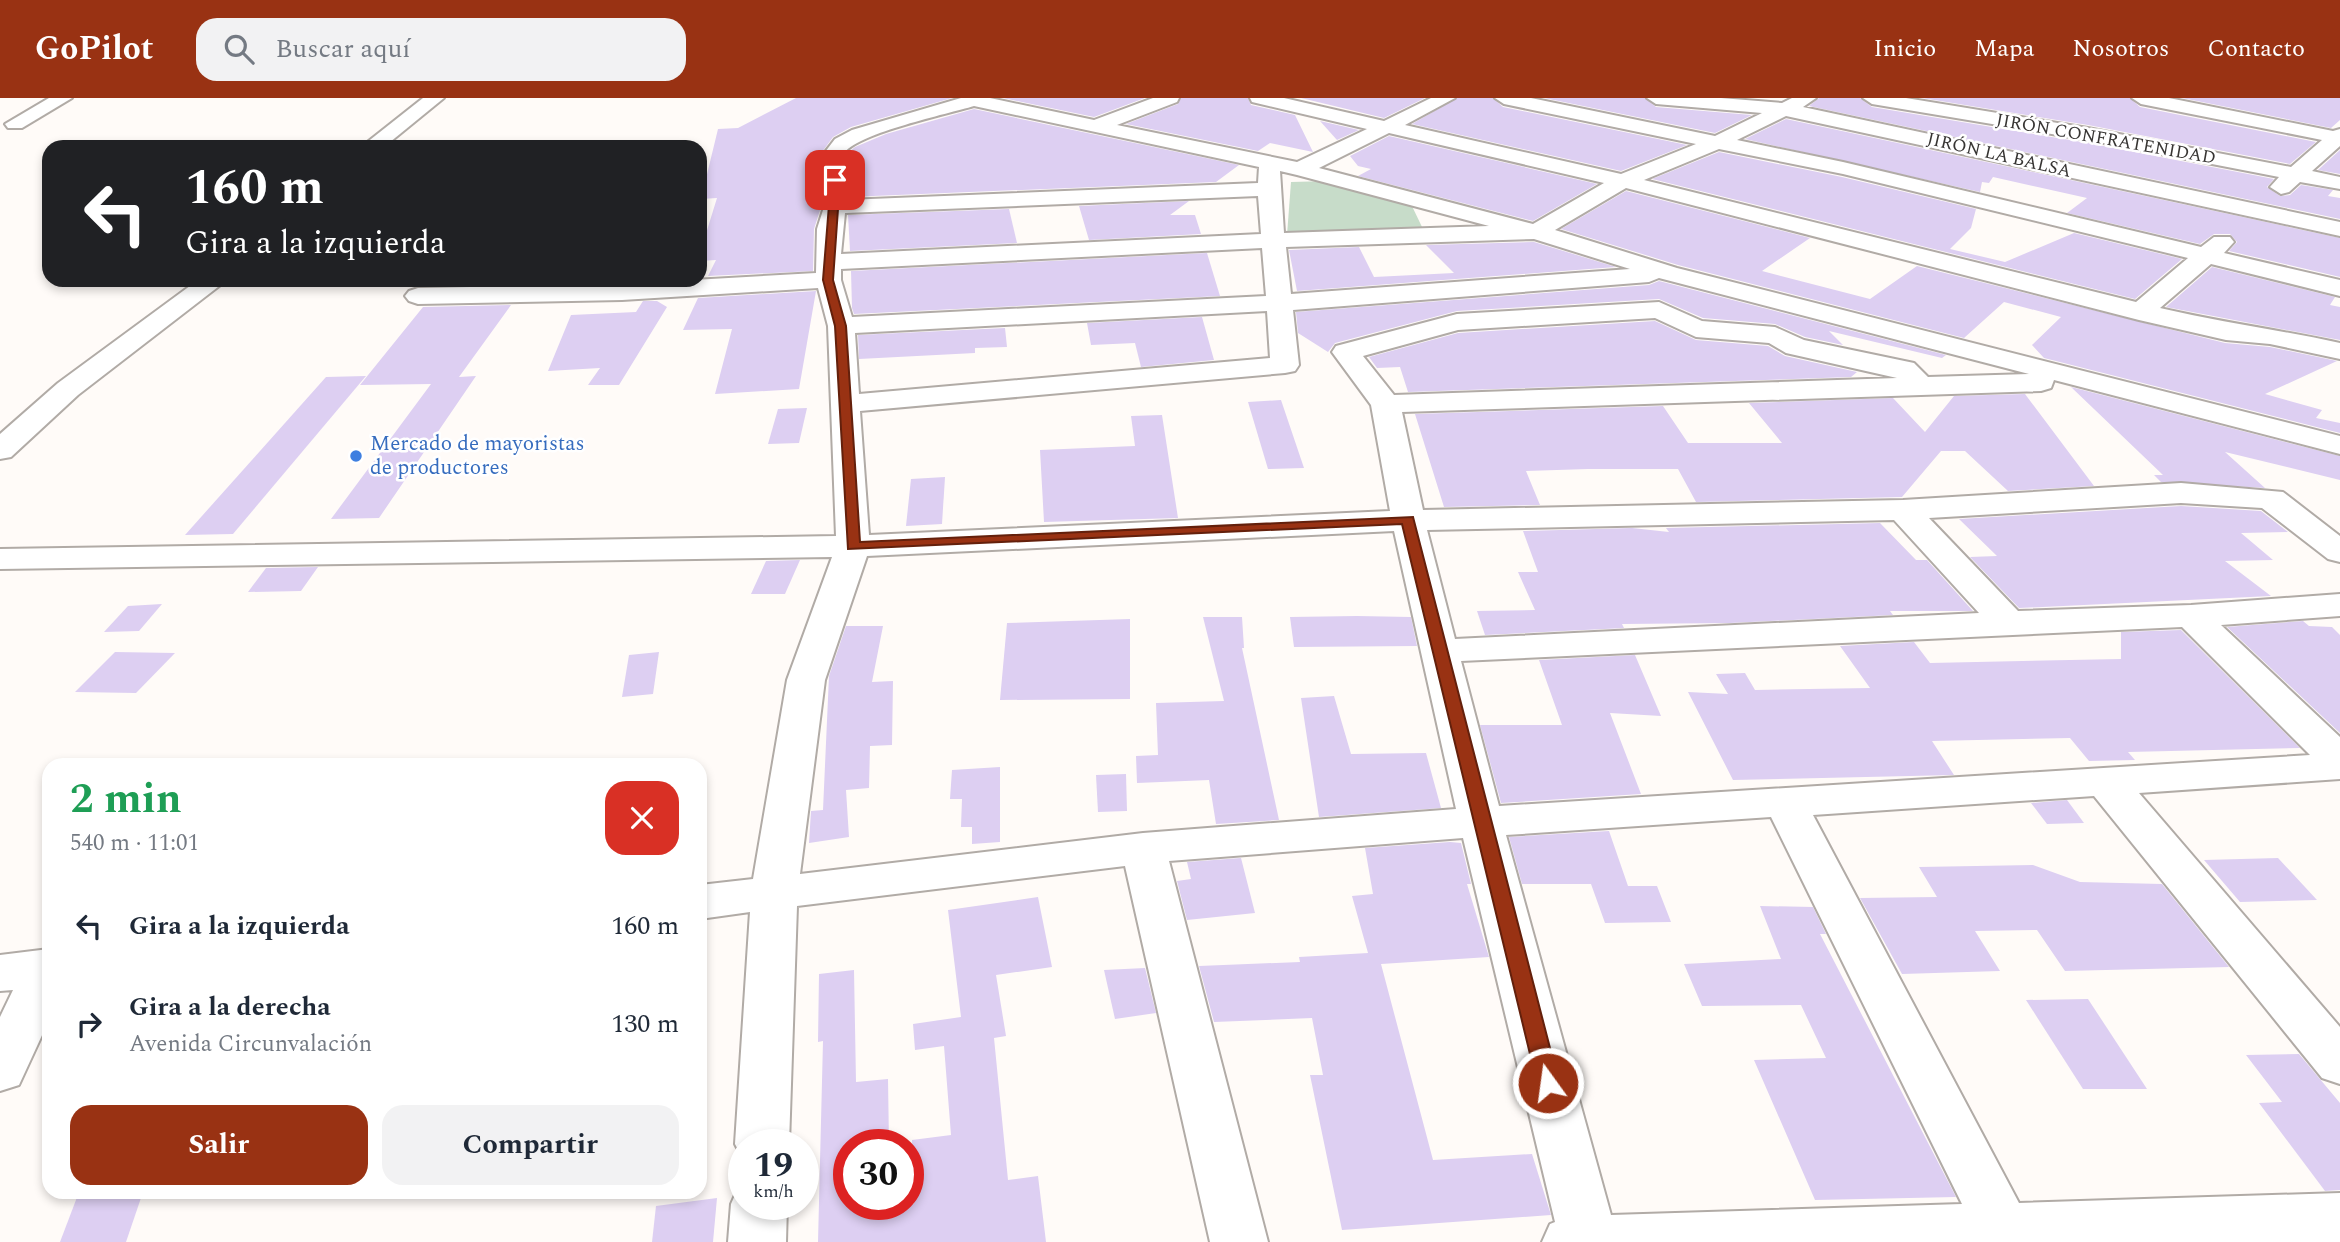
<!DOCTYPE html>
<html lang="es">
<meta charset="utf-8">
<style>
:root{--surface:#fff;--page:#f2f2f3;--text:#1f2937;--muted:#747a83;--accent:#993213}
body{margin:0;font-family:Spectral,serif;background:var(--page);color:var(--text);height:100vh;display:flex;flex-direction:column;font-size:26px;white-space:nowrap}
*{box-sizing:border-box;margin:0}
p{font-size:23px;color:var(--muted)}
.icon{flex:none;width:38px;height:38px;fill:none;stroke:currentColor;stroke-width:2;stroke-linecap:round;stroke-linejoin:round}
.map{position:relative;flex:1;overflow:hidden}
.drawer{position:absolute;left:42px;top:660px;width:665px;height:441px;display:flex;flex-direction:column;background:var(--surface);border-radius:21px;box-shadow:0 4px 10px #0003}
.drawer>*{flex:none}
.top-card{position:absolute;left:42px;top:42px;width:665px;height:147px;border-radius:21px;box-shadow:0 4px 10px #0003;background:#202124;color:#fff;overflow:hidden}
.speed{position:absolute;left:728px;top:1031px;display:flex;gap:14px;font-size:35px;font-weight:700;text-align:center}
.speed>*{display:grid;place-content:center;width:91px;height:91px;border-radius:50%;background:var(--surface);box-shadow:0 4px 10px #0003;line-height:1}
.speed small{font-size:18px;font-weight:400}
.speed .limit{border:10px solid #d22;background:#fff;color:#111}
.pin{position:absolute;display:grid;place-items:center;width:60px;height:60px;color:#fff;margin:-30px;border-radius:14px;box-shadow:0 4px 10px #0006}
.me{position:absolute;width:77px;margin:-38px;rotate:346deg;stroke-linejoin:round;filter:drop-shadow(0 0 5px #0008)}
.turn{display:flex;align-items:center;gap:24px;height:147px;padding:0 28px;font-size:32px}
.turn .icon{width:91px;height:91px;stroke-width:2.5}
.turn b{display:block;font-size:49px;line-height:60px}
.round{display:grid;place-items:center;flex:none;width:74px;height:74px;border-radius:21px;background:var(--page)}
.overview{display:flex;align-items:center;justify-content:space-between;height:119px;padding:0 28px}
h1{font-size:42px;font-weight:700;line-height:52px;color:#1e9e55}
.action{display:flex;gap:14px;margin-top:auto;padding:14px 28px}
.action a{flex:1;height:80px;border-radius:21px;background:var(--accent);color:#fff;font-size:28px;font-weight:700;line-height:80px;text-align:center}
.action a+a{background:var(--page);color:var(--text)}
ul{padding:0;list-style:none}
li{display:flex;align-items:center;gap:21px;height:98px;padding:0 28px}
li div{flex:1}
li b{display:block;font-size:26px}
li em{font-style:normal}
header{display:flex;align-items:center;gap:42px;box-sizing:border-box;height:98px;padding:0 35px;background:var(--accent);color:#fff}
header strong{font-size:33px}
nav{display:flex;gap:38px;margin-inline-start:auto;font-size:24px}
.search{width:490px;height:63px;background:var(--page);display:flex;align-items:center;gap:18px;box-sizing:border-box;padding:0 24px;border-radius:21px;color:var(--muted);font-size:26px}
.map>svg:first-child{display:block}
</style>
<header>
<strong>GoPilot</strong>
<div class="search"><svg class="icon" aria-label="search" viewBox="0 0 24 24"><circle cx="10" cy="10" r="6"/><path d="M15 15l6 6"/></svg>Buscar aquí</div>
<nav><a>Inicio</a><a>Mapa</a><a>Nosotros</a><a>Contacto</a></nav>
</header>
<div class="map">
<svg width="2340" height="1144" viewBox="0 0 2340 1144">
<rect width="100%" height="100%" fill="#fffbf8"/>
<polygon fill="#c7dcc9" points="1328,83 1410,104 1423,131 1287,137 1291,84"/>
<g fill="#ddcff2">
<polygon points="796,0 952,0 851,29 833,39 822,54 821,109 814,131 813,173 708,178 716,162 700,163 700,155 717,100 701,101 718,31 738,30"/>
<polygon points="1003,0 1145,0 1094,19"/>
<polygon points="1181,0 1248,0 1251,7 1295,17 1313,54 1270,45 1258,53 1126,26 1178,6"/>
<polygon points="1301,0 1425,0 1384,20"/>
<polygon points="1457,0 1493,0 1503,9 1687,47 1621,73 1412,26"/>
<polygon points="1544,0 1645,0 1656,9 1752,17 1715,35"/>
<polygon points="1819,0 1860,0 1872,9 2088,45 2274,81 2267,89 2280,98 2290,97 2301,87 2333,92 2328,98 2340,100 2340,121 1809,8"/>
<polygon points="1922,0 2130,0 2140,9 2316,44 2290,66 2088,27"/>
<polygon points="2182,0 2340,0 2340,22 2331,30"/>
<polygon points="974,11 1239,67 1216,84 849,99 848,55 855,49 886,36"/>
<polygon points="1786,21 2340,140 2340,179 2229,153 2237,144 2230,136 2214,136 2200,146 2067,115 2087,100 1993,79 1989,85 1982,84 1980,94 1745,41"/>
<polygon points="1320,23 1359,32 1337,42"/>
<polygon points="1389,38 1597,86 1533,123 1358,78 1371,71 1358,68 1350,58"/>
<polygon points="2340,52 2340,76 2318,72"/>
<polygon points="1719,54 1842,79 1976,111 1971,130 1950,151 2005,164 2074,135 2182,161 2135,201 1652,81"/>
<polygon points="1626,93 1810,140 1762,173 1870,201 1917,168 2225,245 2270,249 2337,263 2265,296 2322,312 2316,320 2340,325 2340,335 2044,260 2032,247 2061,219 2004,204 1964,240 1678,167 1561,131"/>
<polygon points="1189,103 1170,117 1195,117 1201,136 1089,142 1079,108"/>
<polygon points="1009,111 1017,145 850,153 848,117"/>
<polygon points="1534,144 1616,169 1297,193 1289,152 1359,149 1374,179 1454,175 1426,147"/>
<polygon points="1207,155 1220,198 854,216 852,210 851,173"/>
<polygon points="2212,169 2335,199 2330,207 2340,209 2340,242 2166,209"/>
<polygon points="1659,183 1946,257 1942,260 1829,233 1843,247 1805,239 1775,226 1703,220 1659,201 1457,213 1335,245 1328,254 1298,235 1296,214 1649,187"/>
<polygon points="816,193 799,291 715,296 732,231 683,232 698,200"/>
<polygon points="643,203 657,203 667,209 619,287 588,287 600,270 548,273 571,217 636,214"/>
<polygon points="511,207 459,279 476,278 379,420 331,421 431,286 360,287 423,209"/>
<polygon points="1202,219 1214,262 1141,269 1135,245 1091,247 1087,225"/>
<polygon points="1655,223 1696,242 1768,248 1785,258 1857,274 1851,279 1408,294 1400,269 1377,270 1369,259 1458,235"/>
<polygon points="1005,230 1007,249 975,250 975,255 859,261 858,237"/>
<polygon points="366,278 233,436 185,437 326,279"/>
<polygon points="2071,289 2340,358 2340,382 2225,354 2265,390 2161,384 2154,377 2163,377"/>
<polygon points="2025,296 2094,388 2008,393 1965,353 1941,353 1902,399 1696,404 1678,371 1588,371 1526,373 1540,407 1444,409 1415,316 1663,308 1688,345 1782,345 1749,305 1893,300 1925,334 1954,298"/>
<polygon points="1281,302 1304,370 1268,371 1248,304"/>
<polygon points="807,310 799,345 768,346 778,311"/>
<polygon points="1162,317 1178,420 1044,424 1040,352 1135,348 1131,318"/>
<polygon points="945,379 942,426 906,428 911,381"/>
<polygon points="2181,408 2261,413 2288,434 2241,435 2273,462 2225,463 2271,498 2019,510 1970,459 1997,458 1959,421"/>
<polygon points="1880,425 1916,462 1927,462 1973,513 1890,513 1893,517 1730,525 1622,526 1624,530 1485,537 1477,513 1535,512 1518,474 1538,474 1523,433 1632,430 1669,434 1666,430"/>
<polygon points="800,462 785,496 751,496 766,463"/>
<polygon points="318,469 301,493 248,494 266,470"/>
<polygon points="162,506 139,533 104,534 128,508"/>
<polygon points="1357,518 1411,519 1417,548 1294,549 1290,519"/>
<polygon points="1203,519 1242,519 1244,550 1242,550 1279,722 1216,726 1209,682 1137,685 1136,658 1158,657 1156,605 1224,603"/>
<polygon points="1130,521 1130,601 1000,602 1007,525"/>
<polygon points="2303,523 2309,528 2332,529 2340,537 2340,635 2227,529"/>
<polygon points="846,528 883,528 872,584 893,583 892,647 870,648 869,690 846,692 849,739 809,745 811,713 823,712 829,578"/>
<polygon points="2181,532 2300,650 2128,654 2135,662 2089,663 2070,640 1932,643 1954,677 1733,682 1688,594 1728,596 1716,576 1745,575 1755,592 1870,590 1840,548 1914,544 1930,565 2121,561 2121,534"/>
<polygon points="115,554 175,555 136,595 75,594"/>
<polygon points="659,554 653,596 622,599 629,557"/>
<polygon points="1635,557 1661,618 1610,615 1641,696 1501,705 1480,627 1562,627 1539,562"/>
<polygon points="1334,598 1351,656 1426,655 1441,710 1319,719 1301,600"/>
<polygon points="1000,669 1000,744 972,746 972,729 961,729 962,701 950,701 952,672"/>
<polygon points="1126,676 1127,713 1098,714 1096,677"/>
<polygon points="2067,702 2084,725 2047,726 2031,705"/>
<polygon points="1609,733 1628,788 1657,788 1671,824 1605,825 1591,786 1522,786 1509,739"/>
<polygon points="1450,744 1461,745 1471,786 1467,786 1489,859 1381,866 1433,1062 1532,1056 1551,1117 1342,1132 1310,977 1323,977 1312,920 1214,924 1199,868 1300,864 1299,859 1368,855 1352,798 1373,796 1365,750"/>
<polygon points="1241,760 1255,815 1187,822 1177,783 1191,781 1187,764"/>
<polygon points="2278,760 2317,802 2240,804 2204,762"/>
<polygon points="2033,767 2080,784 2162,786 2229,869 2065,873 2037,832 1975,833 2000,873 1902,876 1860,800 1937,799 1919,769"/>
<polygon points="1038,799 1052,869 996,877 1006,938 994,940 1008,1082 1038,1078 1046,1144 818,1144 823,943 818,944 819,876 854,872 856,984 888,981 889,1046 849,1046 849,1106 914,1106 912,1042 951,1037 944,948 915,952 913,926 961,919 948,812"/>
<polygon points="1760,808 1813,809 1826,836 1820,836 1956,1099 1815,1102 1754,962 1826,960 1801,907 1702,908 1684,866 1781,861"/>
<polygon points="1145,870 1156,915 1115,921 1104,872"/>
<polygon points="2088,901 2147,991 2083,991 2026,902"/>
<polygon points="2299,956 2340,1005 2340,1092 2325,1093 2259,1005 2282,1004 2246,957"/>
<polygon points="79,1094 143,1094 126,1144 60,1144"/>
<polygon points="717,1100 713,1144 652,1144 656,1108"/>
</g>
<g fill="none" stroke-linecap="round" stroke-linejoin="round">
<defs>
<g id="minor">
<polygon points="49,0 72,0 22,30 8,30 5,26"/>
<polygon points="423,0 444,0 384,49 361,49"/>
<path d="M961,0H990L1094,22L1153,0H1179L1177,4L1117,27L1297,64L1367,31L1252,4L1250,0H1284L1384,23L1431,0H1455L1405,27L1621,76L1696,46L1504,6L1495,0H1531L1715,38L1762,15L1656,6L1647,0H1721L1782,5L1792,0H1816L1803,9L2340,124V138L1786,18L1737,42L1843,64L2201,149L2214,139H2230L2234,144L2224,155L2340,182V198L2211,166L2160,210C2220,224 2280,232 2340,245V261L2270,246L2226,242L2139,222L1626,90L1555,132L1677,170L2340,338V356L2054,282L2051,290L2041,293L1402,314L1423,412L1903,402L2181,385L2283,394L2340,438V464L2328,461L2262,410L2181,405L1929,420L2018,513L2191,507L2340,496V518L2221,527L2340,639V681L2139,695L2340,929V986L2322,980L2094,698L1813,717L2019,1105L2340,1095V1144H1542L1550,1126L1555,1124L1463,740L1169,763L1268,1144H1210L1125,768L797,808L789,1046H744V1063L735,1046L750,814L700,821V787L753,781L787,582L832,459L0,471V451L836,438L828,228L818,190L622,202L418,206L409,203L405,198L409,193L418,190L622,186L816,175L817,131L824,109L825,54L835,41L852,32ZM974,8L1259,69L1258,85L846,102L845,54C860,35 947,16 974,8ZM1389,35L1604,85L1533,126L1319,70ZM1719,51L1843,76L2188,160L2136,204L1644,82ZM1280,73L1297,77L1489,128L1284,135ZM1258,98L1261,136L841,156L845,115ZM1534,141L1630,171L1291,196L1286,149ZM1262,150L1266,198L852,219L841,182V171ZM1659,180L2029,276L1928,279L1914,265L1804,242L1775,229L1702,223L1659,204L1457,216L1336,248L1332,254L1371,307L1390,413L869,437L860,313L1285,275L1295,273L1299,267L1293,212L1649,184ZM1267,213L1270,260L859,296L855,235ZM1655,220L1696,239L1769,245L1786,255L1897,280L1394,297L1363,258L1458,232ZM1894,422L1979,515L1455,541L1427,432ZM1394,433L1456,711L1143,735L800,776L825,582L867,458ZM2182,529L2310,657L1499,708L1461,563ZM1771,719L1962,1106L1611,1117L1506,737Z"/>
<polygon points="1863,0 1906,0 2088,30 2291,69 2322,42 2141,6 2132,0 2169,0 2333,33 2340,31 2340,48 2312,73 2340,79 2340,91 2300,84 2289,94 2281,96 2270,89 2279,79 2088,42 1872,6"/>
<polygon points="198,182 227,182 78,297 11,359 0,361 0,336 58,285"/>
<polygon points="49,851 49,922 19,987 0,993 0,919 13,892 0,893 0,857"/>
<polygon points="744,1087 744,1106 787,1106 786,1144 728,1144 731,1106 739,1088"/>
</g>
</defs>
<use href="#minor" stroke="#b1aba6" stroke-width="4"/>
<use href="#minor" fill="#fff" fill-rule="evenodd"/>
</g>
<polygon fill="#993213" stroke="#63200c" stroke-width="2" points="835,79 840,82 833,182 846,228 860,444 1413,419 1559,985 1556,991 1548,994 1540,991 1537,985 1402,426 848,451 835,228 823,182 831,82"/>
<circle fill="#3f7fe0" stroke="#fff" stroke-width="2.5" cx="356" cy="358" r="7"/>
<g text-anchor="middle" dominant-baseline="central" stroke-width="5" stroke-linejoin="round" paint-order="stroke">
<g font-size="18" fill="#373533" stroke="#fff">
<text transform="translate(2106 41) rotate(10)">JIRÓN CONFRATENIDAD</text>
<text transform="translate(1999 57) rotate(13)">JIRÓN LA BALSA</text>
</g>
<g font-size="21" fill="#366cbe" stroke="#fff" text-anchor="start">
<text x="370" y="346">Mercado de mayoristas<tspan x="370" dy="24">de productores</tspan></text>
</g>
</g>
</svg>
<div class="speed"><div>19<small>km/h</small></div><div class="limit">30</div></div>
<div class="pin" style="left:835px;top:82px;background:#d93025"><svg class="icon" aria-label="arrive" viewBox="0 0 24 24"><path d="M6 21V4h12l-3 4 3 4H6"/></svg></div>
<svg class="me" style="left:1548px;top:985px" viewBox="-20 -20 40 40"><circle r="17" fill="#993213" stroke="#fff" stroke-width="3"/><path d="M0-11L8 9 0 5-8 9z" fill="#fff"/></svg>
<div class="top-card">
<div class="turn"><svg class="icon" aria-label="left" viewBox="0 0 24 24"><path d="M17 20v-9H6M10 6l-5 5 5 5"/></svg><div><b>160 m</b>Gira a la izquierda</div></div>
</div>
<section class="drawer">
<div class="overview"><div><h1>2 min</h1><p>540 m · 11:01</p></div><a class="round" style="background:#d93025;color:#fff"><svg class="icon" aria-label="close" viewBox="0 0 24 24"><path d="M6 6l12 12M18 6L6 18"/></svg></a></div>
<ul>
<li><svg class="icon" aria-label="left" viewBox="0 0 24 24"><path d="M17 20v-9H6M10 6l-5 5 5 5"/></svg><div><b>Gira a la izquierda</b></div><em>160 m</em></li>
<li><svg class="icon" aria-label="right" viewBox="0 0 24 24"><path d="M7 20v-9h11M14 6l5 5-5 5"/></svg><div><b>Gira a la derecha</b><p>Avenida Circunvalación</p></div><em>130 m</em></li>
</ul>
<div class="action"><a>Salir</a><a>Compartir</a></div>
</section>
</div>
